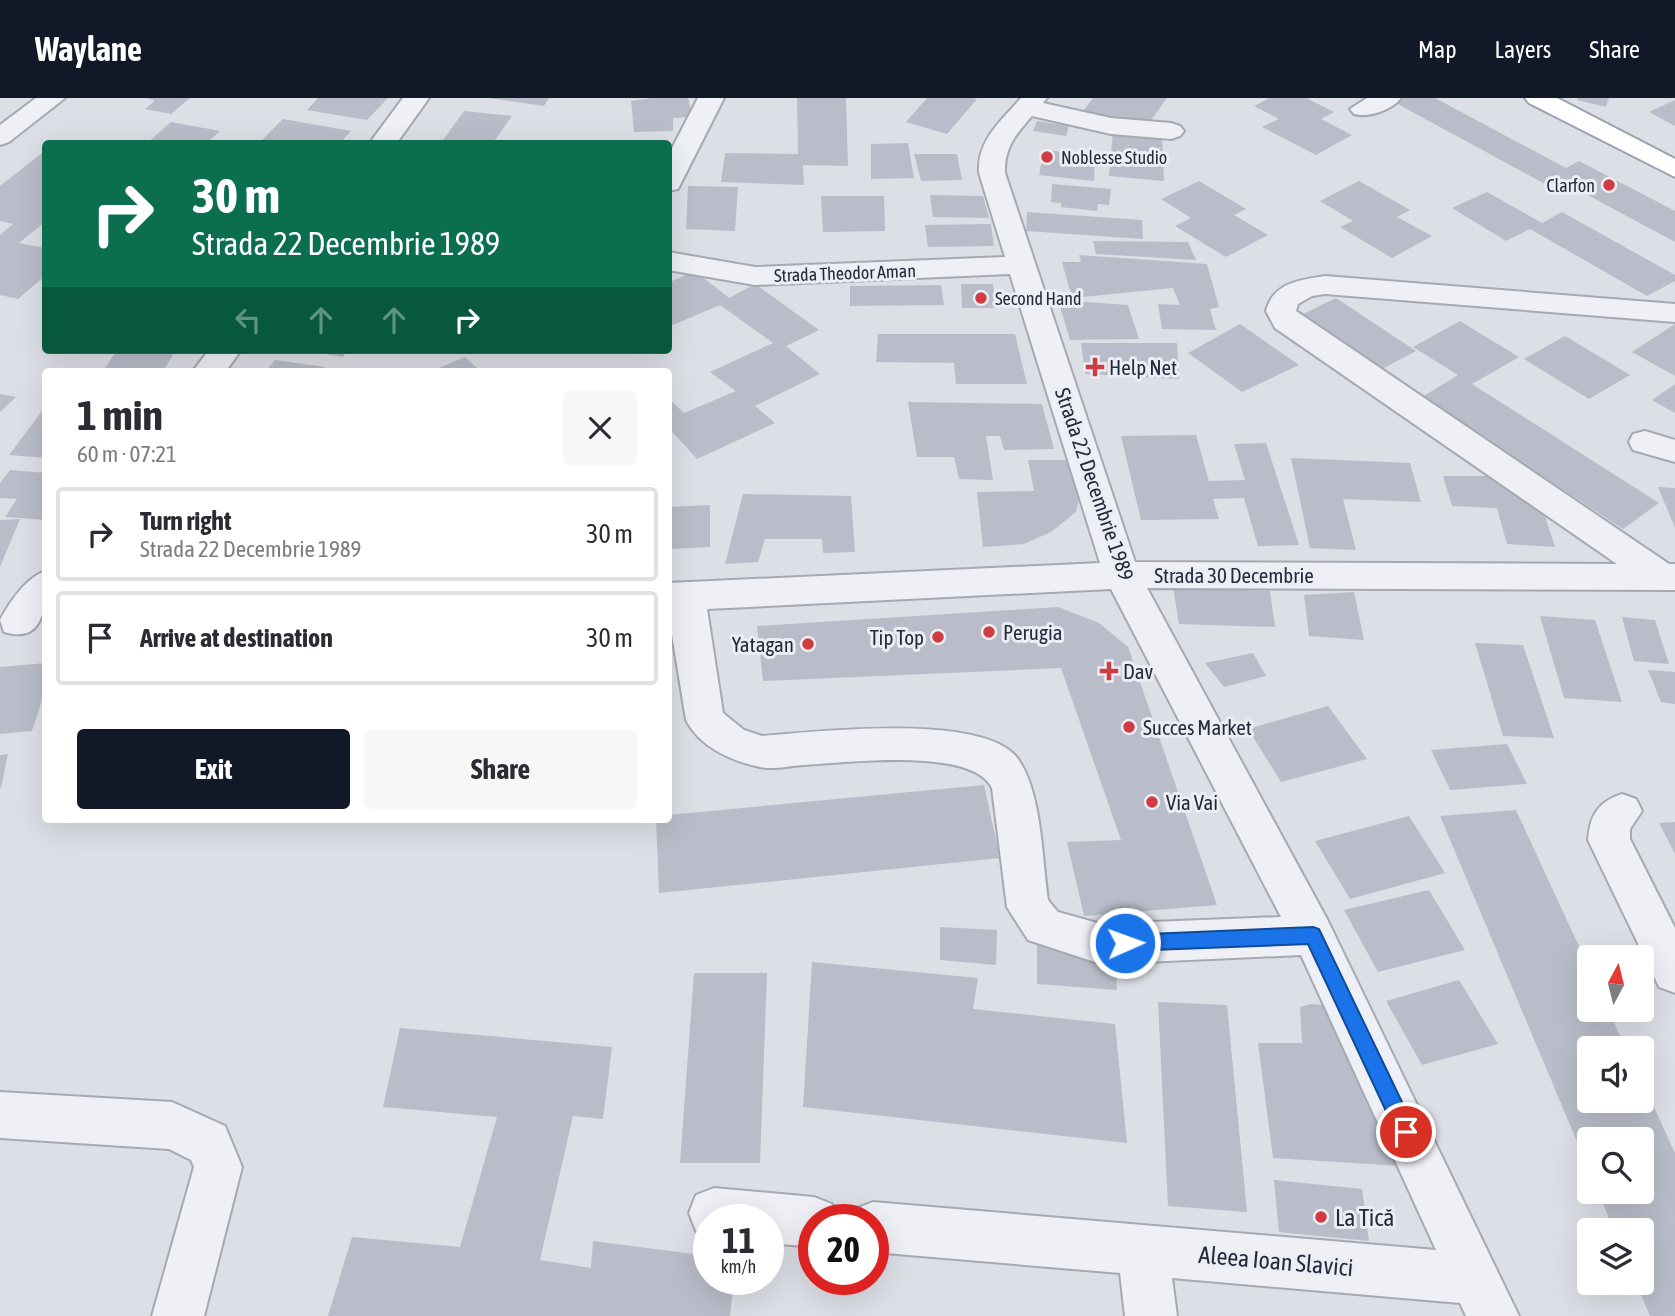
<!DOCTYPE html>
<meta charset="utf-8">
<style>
:root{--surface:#fff;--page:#f7f7f7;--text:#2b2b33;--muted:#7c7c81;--line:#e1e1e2;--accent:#111827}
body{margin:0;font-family:"Asap Condensed",sans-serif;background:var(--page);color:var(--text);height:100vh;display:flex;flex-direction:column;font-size:26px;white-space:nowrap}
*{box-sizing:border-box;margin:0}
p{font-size:23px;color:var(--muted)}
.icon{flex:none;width:38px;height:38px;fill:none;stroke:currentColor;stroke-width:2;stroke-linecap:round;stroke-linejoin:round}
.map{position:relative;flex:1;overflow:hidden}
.details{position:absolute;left:42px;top:270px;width:630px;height:455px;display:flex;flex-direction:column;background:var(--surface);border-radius:7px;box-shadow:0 7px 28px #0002}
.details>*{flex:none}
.hud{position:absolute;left:42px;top:42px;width:630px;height:214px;border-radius:7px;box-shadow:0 7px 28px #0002;background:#0b6e4f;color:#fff;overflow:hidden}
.needle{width:46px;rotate:7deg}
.fabs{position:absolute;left:1577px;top:847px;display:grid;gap:14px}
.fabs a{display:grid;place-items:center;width:77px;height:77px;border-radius:7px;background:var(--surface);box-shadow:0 7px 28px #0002;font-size:35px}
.speed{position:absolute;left:693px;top:1106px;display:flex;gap:14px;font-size:35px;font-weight:700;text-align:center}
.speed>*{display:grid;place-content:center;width:91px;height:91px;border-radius:50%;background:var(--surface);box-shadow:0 7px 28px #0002;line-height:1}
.speed small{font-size:18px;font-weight:400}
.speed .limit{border:10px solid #d22;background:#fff;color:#111}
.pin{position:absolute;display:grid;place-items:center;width:60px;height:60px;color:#fff;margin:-30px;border:4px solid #fff;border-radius:50%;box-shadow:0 2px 7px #0007}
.me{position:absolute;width:77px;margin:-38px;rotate:88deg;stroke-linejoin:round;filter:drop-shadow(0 0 5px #0008)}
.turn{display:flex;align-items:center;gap:24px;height:147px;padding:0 35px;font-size:32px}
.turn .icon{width:91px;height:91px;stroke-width:2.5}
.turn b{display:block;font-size:49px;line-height:60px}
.lanes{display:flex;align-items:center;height:66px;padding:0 35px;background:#0003;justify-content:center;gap:35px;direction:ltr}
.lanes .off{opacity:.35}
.round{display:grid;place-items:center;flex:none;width:74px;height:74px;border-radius:7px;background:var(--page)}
.headline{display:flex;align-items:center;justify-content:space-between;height:119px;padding:0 35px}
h1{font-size:42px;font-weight:700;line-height:52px}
.action{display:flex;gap:14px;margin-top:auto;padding:14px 35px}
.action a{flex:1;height:80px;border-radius:7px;background:var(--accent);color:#fff;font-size:28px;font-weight:700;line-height:80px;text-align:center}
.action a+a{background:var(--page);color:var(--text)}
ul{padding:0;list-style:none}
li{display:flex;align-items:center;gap:21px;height:94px;margin:0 14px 10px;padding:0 21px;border:4px solid var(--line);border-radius:7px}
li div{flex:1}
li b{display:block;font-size:26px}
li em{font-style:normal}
header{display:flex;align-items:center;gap:42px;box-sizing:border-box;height:98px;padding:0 35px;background:var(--accent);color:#fff}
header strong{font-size:33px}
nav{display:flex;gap:38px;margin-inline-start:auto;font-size:24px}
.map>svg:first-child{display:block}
</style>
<header>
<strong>Waylane</strong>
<nav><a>Map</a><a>Layers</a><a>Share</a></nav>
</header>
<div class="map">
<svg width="1675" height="1218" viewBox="0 0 1675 1218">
<rect width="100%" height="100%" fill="#dcdfe6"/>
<g fill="#b9bdc9">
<polygon points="147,0 190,0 171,16 145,11 155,3"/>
<polygon points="318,0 388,0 367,22 307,12"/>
<polygon points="489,0 549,0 544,8"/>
<polygon points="652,0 688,0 693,19 673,20 673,33 634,34 631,3"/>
<polygon points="797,0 846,0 848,68 803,67 804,87 721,84 725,55 798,56"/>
<polygon points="927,0 972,0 977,1 947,36 906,24"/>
<polygon points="1093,0 1167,0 1147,28 1083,13"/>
<polygon points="1270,0 1306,0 1334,14 1321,21 1352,37 1316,57 1262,29 1279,21 1254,8"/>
<polygon points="1399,0 1435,0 1566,70 1579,63 1675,113 1675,144 1556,80 1545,86 1392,3"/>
<polygon points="1578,0 1609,0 1606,9 1577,2"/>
<polygon points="1675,2 1675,28 1649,14"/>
<polygon points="464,13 512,18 492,46 443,42"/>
<polygon points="283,21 351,33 339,46 258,46"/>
<polygon points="1037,23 1069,28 1066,38 1033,33"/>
<polygon points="171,24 220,33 206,46 146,46"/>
<polygon points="1113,33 1162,36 1164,83 1109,78"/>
<polygon points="908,45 914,80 871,81 871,46"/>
<polygon points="46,52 46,123 19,145 46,150 46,177 18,201 0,197 0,137 13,126 0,123 0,88"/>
<polygon points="1044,52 1095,57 1094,83 1039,77"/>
<polygon points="914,56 957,56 962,82 921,83"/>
<polygon points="1199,83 1246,111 1234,117 1268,137 1226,159 1175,128 1191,120 1161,101"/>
<polygon points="1359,83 1410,112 1397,119 1432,138 1392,160 1340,129 1353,123 1320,103"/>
<polygon points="1052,86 1111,91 1109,107 1098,106 1097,113 1061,109 1061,105 1051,104"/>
<polygon points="688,88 738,89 735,133 686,131"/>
<polygon points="1487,94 1542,125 1562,114 1675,177 1675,183 1647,198 1530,131 1506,143 1452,110"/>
<polygon points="930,97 983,98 989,120 933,119"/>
<polygon points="821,98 884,98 885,133 823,134"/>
<polygon points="1027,114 1142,122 1143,141 1026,133"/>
<polygon points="991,126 994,148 928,149 925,127"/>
<polygon points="1093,143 1188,144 1196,162 1096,156"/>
<polygon points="1079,157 1207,166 1219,209 1210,211 1216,232 1162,231 1158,206 1180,207 1173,190 1072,200 1062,164 1081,164"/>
<polygon points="695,173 729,200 755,186 819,232 786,248 820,276 755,308 775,325 697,361 668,329 668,300 684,315 736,293 710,274 773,245 720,207 668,229 668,185"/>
<polygon points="961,186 993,186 996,210 962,210"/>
<polygon points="941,187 944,207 850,208 850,188"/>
<polygon points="1336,200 1416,253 1382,271 1303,216"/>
<polygon points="1058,202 1128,207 1139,241 1070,242"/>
<polygon points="1460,223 1519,259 1472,286 1659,405 1623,431 1422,299 1458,277 1413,249"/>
<polygon points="1240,226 1299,267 1242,294 1188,255"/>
<polygon points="1675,226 1675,278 1632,254"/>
<polygon points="878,236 1015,236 1027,286 956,286 954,265 876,264"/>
<polygon points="1565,238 1630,277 1589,301 1524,261"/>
<polygon points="1081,245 1177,245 1179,281 1085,276"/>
<polygon points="117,252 176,252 163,273 103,273"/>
<polygon points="302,252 347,252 343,259"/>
<polygon points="465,259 480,273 431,273"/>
<polygon points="275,262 325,269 322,273 266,273"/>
<polygon points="1675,286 1675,315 1652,302"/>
<polygon points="0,296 16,299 0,314"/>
<polygon points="908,304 1042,306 1054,351 1004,352 1000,338 986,338 993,382 959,381 954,359 917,359"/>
<polygon points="46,308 46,360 9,357"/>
<polygon points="1196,337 1209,383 1245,382 1234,346 1266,345 1299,447 1258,448 1244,400 1213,401 1219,421 1141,422 1121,338"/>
<polygon points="1291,360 1410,365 1421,404 1343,401 1356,452 1310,450"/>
<polygon points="1028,362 1067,362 1080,395 1076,414 1051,434 1024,446 983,449 977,394 1034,393"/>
<polygon points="10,372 46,375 46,422 5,419 17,401 0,400 0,385"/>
<polygon points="1443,378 1496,378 1540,403 1555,449 1507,446 1497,410 1452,408"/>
<polygon points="1658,389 1675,390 1675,430"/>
<polygon points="743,396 851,398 855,454 823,455 822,441 765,441 758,464 725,466"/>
<polygon points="710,407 710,449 668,451 668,409"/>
<polygon points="20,421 0,469 0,422"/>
<polygon points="1173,489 1270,493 1275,529 1179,526"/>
<polygon points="1354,494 1364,542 1309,538 1304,497"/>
<polygon points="1058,509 1099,525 1128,549 1217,807 1084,818 1067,744 1121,742 1061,570 763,583 757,528"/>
<polygon points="1540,518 1595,522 1622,604 1564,600"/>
<polygon points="1622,519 1655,522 1669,566 1634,563"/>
<polygon points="1475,545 1523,547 1554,640 1503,638"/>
<polygon points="1253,555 1266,578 1224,589 1205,565"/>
<polygon points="46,565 46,590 32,633 0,636 0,569"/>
<polygon points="1648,572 1675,574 1675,606 1661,604"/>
<polygon points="1328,608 1367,661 1281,684 1248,631"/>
<polygon points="1507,646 1527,686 1450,692 1431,652"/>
<polygon points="8,656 1,690 0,690 0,657"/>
<polygon points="984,687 1000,760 659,795 656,721 668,721 668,717"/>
<polygon points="1516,712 1589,870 1589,912 1608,912 1626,950 1589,950 1589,1003 1642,1003 1642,983 1675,1055 1675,1218 1650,1218 1636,1185 1642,1185 1642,1132 1614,1132 1598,1094 1642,1094 1642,1041 1589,1041 1589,1072 1440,718"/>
<polygon points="1409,718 1445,775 1350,801 1315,743"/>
<polygon points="1675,724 1675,756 1659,725"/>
<polygon points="1429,792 1465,852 1378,874 1344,812"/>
<polygon points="940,829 997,832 996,867 940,862"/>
<polygon points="1037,845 1115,851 1117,892 1037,886"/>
<polygon points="812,864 978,880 973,911 1115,926 1127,1045 803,1009"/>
<polygon points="694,875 767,875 760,1065 680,1065"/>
<polygon points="1459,882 1498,946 1422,967 1386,903"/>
<polygon points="1158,904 1227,907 1247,1114 1168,1108"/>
<polygon points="1310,906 1323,907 1334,915 1401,1068 1273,1060 1258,945 1302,945 1300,909"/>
<polygon points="400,930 612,949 603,1021 573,1018 540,1162 591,1170 593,1143 709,1158 709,1181 734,1181 730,1218 328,1218 352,1139 460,1149 497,1019 383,1009"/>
<polygon points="1274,1082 1362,1091 1369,1143 1279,1134"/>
</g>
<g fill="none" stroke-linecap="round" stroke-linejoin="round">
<defs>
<g id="minor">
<polygon points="36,0 65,0 9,44 0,47 0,27"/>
<polygon points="403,0 429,0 396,46 369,46"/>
<polygon points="698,0 724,0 681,85 678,91 668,93 668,58"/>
<path d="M1021,0H1047L1043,5L1111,20L1171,25L1180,28L1184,33L1180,38L1171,41L1111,36L1032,18C1016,36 1004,50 1005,75L1135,464L1617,466L1275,230L1266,213C1273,185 1299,182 1325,178L1675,206V224L1325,196L1312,198L1298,206L1296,213L1669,466H1675V492L1147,490L1328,823L1519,1218H1466L1460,1205L1172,1180L1177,1218H1125L1120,1175L873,1154V1122H851L855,1111L873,1104L1436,1152L1301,857L1101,866L1028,842L1007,809L992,690C972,648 843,665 803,667C789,668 773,672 760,669C731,663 700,649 686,622L668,512V485L1100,465L1010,176L755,187L668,172V154L755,169L1005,159L979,75C977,42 1001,23 1021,0ZM1111,491L1281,819L1101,826L1058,814L1048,802C1042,761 1042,695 1018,661C985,614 815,634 762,638L744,632L723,615L707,511Z"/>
<path d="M1367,0H1401C1392,12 1368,20 1354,16L1350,11Z"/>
<polygon points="209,252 241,252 226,273 193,273"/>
<polygon points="1645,333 1675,342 1675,364 1633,352 1629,344 1633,336"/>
<path d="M46,473C46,502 47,547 4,534L0,522C10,504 26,479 46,473Z"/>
<path d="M1622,696L1636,701L1642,713L1630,731V741L1675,830V895L1659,889L1588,742C1590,717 1598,704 1622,696Z"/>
<polygon points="0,994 172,1004 225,1028 242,1069 204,1218 152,1218 194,1069 191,1062 169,1051 0,1040"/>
<polygon points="714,1090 814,1099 832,1106 838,1122 814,1122 814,1149 768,1145 768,1122 709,1122 709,1138 696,1133 689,1115 696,1097"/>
</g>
<polygon id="major" points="1525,0 1557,0 1675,61 1675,79 1529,5"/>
</defs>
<use href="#minor" stroke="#a5a9b3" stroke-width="4"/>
<use href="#major" stroke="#9ba2b2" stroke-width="4"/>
<use href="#minor" fill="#eef0f5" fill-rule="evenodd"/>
<use href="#major" fill="#fff" fill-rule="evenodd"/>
</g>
<polygon fill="#1a73e8" stroke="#114b97" stroke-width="2" points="1313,829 1319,831 1413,1027 1416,1034 1413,1041 1406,1044 1399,1041 1308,846 1125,853 1119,851 1116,845 1119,839 1125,837"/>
<g fill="#cf3d43" stroke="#ebeef4" stroke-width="2.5">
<circle cx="1047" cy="59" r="7"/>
<circle cx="1609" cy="87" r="7"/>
<circle cx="981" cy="200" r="7"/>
<path d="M1091.5 258.5h7v7h7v7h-7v7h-7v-7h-7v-7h7z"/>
<circle cx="989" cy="534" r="7"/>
<circle cx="938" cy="539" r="7"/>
<circle cx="808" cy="546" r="7"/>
<path d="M1105.5 562.5h7v7h7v7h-7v7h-7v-7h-7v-7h7z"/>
<circle cx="1129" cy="629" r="7"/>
<circle cx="1152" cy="704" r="7"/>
<circle cx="1321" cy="1119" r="7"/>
</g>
<g text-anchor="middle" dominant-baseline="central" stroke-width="6" stroke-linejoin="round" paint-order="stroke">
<g font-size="18" fill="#252b3c" stroke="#ebeef4" text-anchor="start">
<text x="1061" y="59">Noblesse Studio</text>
<text x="1595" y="87" text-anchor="end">Clarfon</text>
<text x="995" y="200">Second Hand</text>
</g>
<g font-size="18" fill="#252b3c" stroke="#ebeef4">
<text transform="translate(845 175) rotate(-2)">Strada Theodor Aman</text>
</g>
<g font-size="21" fill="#252b3c" stroke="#ebeef4" text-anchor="start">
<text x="1109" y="269">Help Net</text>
<text x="1003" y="534">Perugia</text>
<text x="924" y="539" text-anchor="end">Tip Top</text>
<text x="794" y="546" text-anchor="end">Yatagan</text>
<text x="1123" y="573">Dav</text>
<text x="1143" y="629">Succes Market</text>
<text x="1166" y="704">Via Vai</text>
</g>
<g font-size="21" fill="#252b3c" stroke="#ebeef4">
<text transform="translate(1095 386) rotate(71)">Strada 22 Decembrie 1989</text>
<text x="1234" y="477">Strada 30 Decembrie</text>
</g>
<g font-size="24" fill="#252b3c" stroke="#ebeef4" text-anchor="start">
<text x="1335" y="1119">La Tică</text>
</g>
<g font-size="24" fill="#252b3c" stroke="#ebeef4">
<text transform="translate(1276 1163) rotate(5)">Aleea Ioan Slavici</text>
</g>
</g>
</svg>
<div class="fabs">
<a><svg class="needle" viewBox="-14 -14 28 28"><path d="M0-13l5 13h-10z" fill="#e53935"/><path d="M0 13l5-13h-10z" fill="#7c7c81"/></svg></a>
<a><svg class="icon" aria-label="sound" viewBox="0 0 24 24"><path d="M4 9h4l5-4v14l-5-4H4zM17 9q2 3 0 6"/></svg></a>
<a><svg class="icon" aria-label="search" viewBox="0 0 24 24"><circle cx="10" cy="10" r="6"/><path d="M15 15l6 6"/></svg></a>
<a><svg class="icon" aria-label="layers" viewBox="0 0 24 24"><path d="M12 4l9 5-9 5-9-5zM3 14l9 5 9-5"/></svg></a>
</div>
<div class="speed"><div>11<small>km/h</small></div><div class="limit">20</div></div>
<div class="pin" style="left:1406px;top:1034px;background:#d93025"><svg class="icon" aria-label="arrive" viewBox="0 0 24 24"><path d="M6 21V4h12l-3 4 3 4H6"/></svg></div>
<svg class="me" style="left:1125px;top:845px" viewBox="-20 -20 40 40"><circle r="17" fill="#1a73e8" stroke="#fff" stroke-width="3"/><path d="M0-11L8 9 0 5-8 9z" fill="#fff"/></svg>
<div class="hud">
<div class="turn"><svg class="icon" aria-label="right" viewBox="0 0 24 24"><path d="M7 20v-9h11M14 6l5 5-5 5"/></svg><div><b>30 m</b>Strada 22 Decembrie 1989</div></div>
<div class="lanes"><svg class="icon off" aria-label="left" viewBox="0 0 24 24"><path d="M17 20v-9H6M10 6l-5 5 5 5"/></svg><svg class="icon off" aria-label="ahead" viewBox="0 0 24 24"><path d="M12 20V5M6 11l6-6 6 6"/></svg><svg class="icon off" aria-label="ahead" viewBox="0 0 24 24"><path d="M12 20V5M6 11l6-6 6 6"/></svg><svg class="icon" aria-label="right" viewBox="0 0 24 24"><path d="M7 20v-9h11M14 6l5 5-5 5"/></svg></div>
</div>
<section class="details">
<div class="headline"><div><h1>1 min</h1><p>60 m · 07:21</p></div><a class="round"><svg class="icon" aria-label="close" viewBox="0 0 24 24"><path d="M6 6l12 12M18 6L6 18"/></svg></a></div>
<ul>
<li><svg class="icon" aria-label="right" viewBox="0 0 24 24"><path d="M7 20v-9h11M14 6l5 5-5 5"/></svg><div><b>Turn right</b><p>Strada 22 Decembrie 1989</p></div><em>30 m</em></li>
<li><svg class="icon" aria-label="arrive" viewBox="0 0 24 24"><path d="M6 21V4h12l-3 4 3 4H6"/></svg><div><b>Arrive at destination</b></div><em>30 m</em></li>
</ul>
<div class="action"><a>Exit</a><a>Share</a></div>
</section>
</div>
